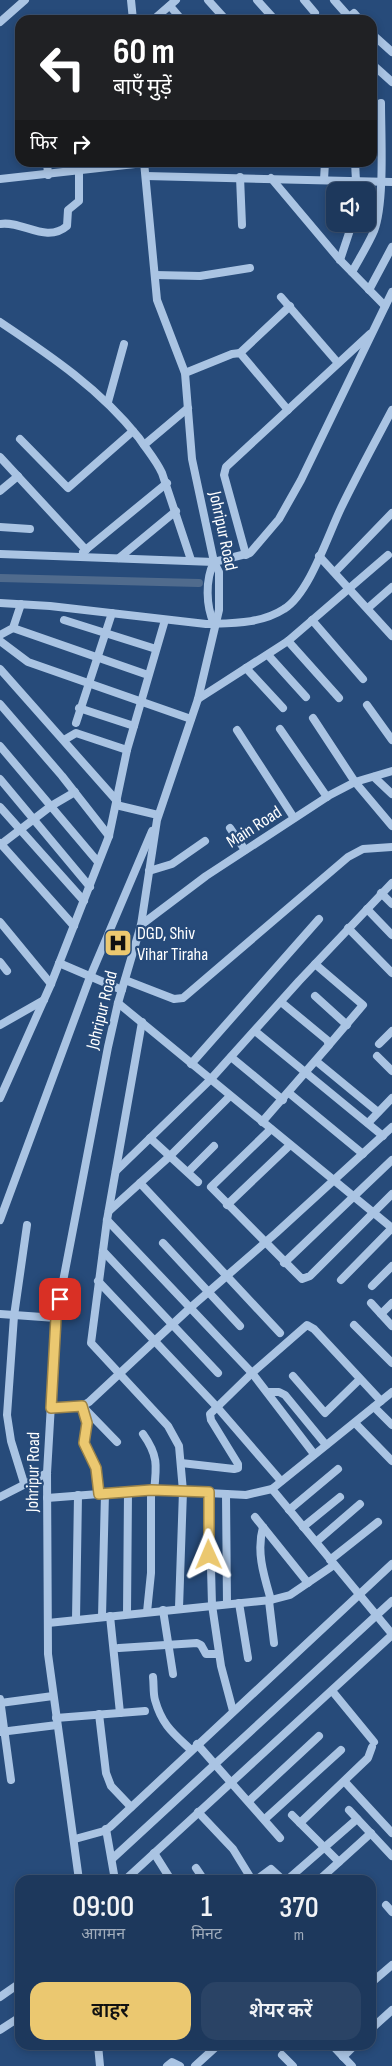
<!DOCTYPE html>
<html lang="hi">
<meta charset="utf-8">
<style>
:root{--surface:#1d385c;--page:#2a4365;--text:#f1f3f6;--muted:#a0acbb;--line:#3b5272;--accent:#ebc870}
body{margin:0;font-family:"Sofia Sans Condensed","Noto Sans Devanagari",sans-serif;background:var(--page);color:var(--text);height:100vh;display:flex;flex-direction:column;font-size:19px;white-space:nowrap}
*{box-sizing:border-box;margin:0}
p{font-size:16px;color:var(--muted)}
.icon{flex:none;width:28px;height:28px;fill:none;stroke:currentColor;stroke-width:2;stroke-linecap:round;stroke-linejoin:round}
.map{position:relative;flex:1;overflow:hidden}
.sheet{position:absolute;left:15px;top:1875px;width:361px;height:175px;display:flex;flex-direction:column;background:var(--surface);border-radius:15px;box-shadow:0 2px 8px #0003,0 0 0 1px var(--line)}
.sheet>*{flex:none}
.banner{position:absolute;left:15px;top:15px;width:362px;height:152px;border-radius:15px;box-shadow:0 2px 8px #0003,0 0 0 1px var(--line);background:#202124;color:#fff;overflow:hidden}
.controls{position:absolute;left:326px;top:182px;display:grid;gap:10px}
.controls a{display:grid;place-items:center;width:50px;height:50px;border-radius:10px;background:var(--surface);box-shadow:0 2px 8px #0003,0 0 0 1px var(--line);font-size:25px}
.pin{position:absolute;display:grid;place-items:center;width:42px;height:42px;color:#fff;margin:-21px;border-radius:10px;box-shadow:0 2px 8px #0006}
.me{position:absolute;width:55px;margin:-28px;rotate:359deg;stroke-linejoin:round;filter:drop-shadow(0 0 4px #0008)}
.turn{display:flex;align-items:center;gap:18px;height:105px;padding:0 15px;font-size:22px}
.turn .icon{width:65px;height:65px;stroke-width:2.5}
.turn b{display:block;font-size:35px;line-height:42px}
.then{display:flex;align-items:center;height:48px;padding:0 15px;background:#0003;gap:10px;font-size:19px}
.eta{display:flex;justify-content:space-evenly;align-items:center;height:85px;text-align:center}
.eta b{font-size:30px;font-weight:600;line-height:35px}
.cta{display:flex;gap:10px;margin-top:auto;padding:10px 15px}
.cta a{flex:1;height:58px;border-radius:15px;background:var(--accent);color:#111;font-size:20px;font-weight:600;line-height:58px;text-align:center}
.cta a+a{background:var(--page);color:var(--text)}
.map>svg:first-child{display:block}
</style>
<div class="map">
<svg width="392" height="2066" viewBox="0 0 392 2066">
<rect width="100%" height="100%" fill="#274b7a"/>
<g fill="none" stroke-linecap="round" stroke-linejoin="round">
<polyline stroke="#506b8d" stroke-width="8" points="0,578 199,583"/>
<g stroke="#aac4e3" stroke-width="8">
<polyline points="131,0 133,20"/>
<polyline points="208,0 226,20"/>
<polyline points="257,0 275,20"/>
<polyline points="304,0 315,13"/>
<polyline points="334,0 349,17 354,13 360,20"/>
<polyline points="170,6 182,20"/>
<polyline points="153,20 176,0"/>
<polyline points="0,22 25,0"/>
<polyline points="372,34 392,52"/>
<polyline points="372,64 392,82"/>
<polyline points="47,162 48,175"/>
<polyline points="355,162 356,181"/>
<polyline points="146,176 392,182"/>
<polyline points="240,177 242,225"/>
<polyline points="271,178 340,260 385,306"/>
<polyline points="0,179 144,163"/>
<polyline points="324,180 325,162"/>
<path d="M0,224C22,220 46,244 67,226L68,210L79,201V171"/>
<polyline points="340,260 352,224"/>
<path d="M352,272C359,259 368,245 374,231C385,202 381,136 381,103"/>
<polyline points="155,275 200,276 250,268"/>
<polyline points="369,290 392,247"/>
<polyline points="281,297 338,363"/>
<path d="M0,322C51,356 100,389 139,438C147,450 156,460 162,473L191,560"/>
<polyline points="240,353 290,306"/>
<polyline points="185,373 232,354 240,353 288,410"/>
<polyline points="108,402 124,344"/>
<polyline points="20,439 68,488 133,431"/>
<polyline points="144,445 188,408"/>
<polyline points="0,457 86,550"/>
<polyline points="0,491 18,476"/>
<polyline points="0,527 30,529"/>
<polyline points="83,552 167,483"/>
<polyline points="0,554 214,562 250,553 279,519 301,480 392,292"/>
<polyline points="246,555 224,475 226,467 370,334"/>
<polyline points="319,556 392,636"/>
<polyline points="119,558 176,511"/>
<polyline points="335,572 392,513"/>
<path d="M0,603L50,606L206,624C232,623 261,624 284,609C309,594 328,535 341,508C357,475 375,442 392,410"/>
<polyline points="368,608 392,587"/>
<polyline points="64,620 156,649"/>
<polyline points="312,620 363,679"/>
<path d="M214,624C206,606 205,580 214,562"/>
<polyline points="13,628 148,675"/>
<polyline points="0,635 13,628 21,604"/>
<polyline points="0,641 28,662 191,719"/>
<polyline points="288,641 339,698"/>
<polyline points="268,655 306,697"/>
<polyline points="246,668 283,708"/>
<polyline points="0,669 117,801"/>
<polyline points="198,699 288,641 388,555"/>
<polyline points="0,704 62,776 109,836"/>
<polyline points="367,705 392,740"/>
<polyline points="79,708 134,726"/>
<polyline points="313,718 355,782 392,826"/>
<polyline points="76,723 112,613"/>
<polyline points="280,729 327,797"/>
<polyline points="237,730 294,818"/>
<polyline points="64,740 76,733 127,750"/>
<polyline points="0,746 98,862"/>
<polyline points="374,777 392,794"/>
<polyline points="0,779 90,887"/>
<polyline points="116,805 158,815"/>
<polyline points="0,807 84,901"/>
<polyline points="230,828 245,850"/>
<polyline points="0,843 74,926"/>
<polyline points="0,845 51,806 75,792"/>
<polyline points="149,871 172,864 205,841"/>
<polyline points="381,893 392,904"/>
<polyline points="367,909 392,935"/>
<polyline points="0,922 51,984"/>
<polyline points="141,925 206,876 330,795 355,782 392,771"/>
<polyline points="348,928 392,973"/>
<polyline points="0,962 7,971"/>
<polyline points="59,963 122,990"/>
<polyline points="315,964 363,1005 329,1045"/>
<polyline points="125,980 174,999 183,998 348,857 363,849 392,847"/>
<polyline points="315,996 347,1025"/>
<polyline points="118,1003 392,1228"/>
<polyline points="142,1022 107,1220 91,1343 168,1426 179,1446 183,1491 179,1608"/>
<polyline points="0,1025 44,1000"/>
<polyline points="255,1031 383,1136"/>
<polyline points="379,1044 392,1031"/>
<polyline points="377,1056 392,1071"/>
<polyline points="231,1057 283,1100"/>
<polyline points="316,1061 378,1112"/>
<polyline points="191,1064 319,919"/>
<polyline points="289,1093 363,1154"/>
<polyline points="0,1098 51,984 109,836 127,750 165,620"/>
<polyline points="262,1122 329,1045 327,1040 281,1002"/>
<polyline points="368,1123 392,1098"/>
<polyline points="271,1129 211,1187 302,1279 310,1276 392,1194"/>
<polyline points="150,1138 198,1182"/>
<polyline points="116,1171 210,1080 299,981 392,883"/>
<polyline points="188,1172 214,1146"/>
<polyline points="140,1183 280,1333"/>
<polyline points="227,1205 290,1145"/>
<polyline points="109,1211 170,1156 230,1096"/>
<polyline points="0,1220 90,977 152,831"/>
<polyline points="107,1220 252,1373 314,1454"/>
<polyline points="163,1243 240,1326"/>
<polyline points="103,1251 218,1373"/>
<polyline points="284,1263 392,1160"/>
<polyline points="341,1280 392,1228"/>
<polyline points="98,1281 217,1407 281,1481"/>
<polyline points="372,1286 392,1266"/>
<polyline points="371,1303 392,1326"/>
<polyline points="0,1314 56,1318"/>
<polyline points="381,1314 392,1303"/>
<polyline points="354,1325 392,1363"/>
<polyline points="293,1376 325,1413 360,1379"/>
<polyline points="268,1392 279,1392 285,1395 326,1445"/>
<polyline points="82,1406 87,1423 84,1443 96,1468 99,1494"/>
<polyline points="374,1407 392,1425"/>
<polyline points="51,1408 82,1406 89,1402 190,1308 276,1233 392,1127"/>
<polyline points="85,1409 117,1442"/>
<polyline points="355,1423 392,1461"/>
<path d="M143,1434C158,1455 157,1465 154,1491"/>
<polyline points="181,1463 234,1469 238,1468 238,1464 211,1420 210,1414 252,1373 307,1325 314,1329 381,1401"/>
<polyline points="24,1483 11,1441 7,1415 14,1316 27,1225"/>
<polyline points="272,1489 392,1634"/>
<polyline points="209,1492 212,1605 221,1666 233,1711"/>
<polyline points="226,1494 227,1604"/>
<polyline points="0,1497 47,1473"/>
<polyline points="47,1498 151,1490 246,1495 272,1489 392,1392"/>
<polyline points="289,1510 338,1469"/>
<polyline points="255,1517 308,1583"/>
<path d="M263,1527C256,1552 264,1576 271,1600"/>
<polyline points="303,1527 340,1497"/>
<polyline points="316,1542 360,1504"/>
<polyline points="330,1560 378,1522"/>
<polyline points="269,1601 274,1643"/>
<polyline points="239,1603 248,1658"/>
<polyline points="163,1610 173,1674"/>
<polyline points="147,1612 151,1573 151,1490"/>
<polyline points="127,1614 128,1492"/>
<polyline points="110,1616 120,1713"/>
<polyline points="102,1617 105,1493"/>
<polyline points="76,1620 78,1495"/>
<polyline points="48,1623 271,1600 290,1595 334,1565"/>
<polyline points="119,1648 197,1643 201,1645 206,1654 219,1654"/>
<path d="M153,1677C154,1685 153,1693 155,1700C162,1725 173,1733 191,1750"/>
<polyline points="333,1692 374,1742"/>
<polyline points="0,1699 11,1780"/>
<polyline points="0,1703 53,1696"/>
<polyline points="99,1714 106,1773 111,1786 131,1807"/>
<polyline points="56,1718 145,1711"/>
<polyline points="0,1732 57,1725"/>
<polyline points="197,1744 280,1838"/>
<polyline points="345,1782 392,1833"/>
<polyline points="249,1801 319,1736"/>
<polyline points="349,1810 392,1856"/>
<polyline points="198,1812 233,1849 252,1880"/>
<polyline points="292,1815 339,1862"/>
<polyline points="265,1819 341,1750"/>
<polyline points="300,1823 368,1758 372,1747"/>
<polyline points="106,1829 115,1880"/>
<polyline points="75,1839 104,1831 110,1827 392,1564"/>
<polyline points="154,1853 171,1880"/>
<polyline points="112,1859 392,1601"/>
<polyline points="196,1868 204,1880"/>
<polyline points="79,1880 48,1654 47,1473 56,1318 108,1047 118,1003 141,925 157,820 198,699 219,610 219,572 214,562 192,459 185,373 157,300 144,162"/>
<polyline points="125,1880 392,1635"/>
<polyline points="256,1880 271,1869 283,1880"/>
<polyline points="287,1880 357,1819"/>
<polyline points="319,1880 371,1833"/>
<polyline points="386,1905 392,1912"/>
<polyline points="371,1983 392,1965"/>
<polyline points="0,1997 20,1983"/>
<polyline points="371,2029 392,2010"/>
<polyline points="0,2030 20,2017"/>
<polyline points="98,2045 100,2066"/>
<polyline points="332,2045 352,2066"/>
<polyline points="282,2055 293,2066"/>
<polyline points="343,2057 355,2045"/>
<polyline points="167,2066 172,2062 180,2066"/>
<polyline points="195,2066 218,2045"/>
</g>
</g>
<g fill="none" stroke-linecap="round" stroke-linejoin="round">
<defs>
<polyline id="route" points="60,1299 56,1318 51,1408 82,1406 87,1423 84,1443 96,1468 99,1494 151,1490 209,1492 209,1555"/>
</defs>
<use href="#route" stroke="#998249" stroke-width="12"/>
<use href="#route" stroke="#ebc870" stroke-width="9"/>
</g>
<defs>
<symbol id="hospital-square" viewBox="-11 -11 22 22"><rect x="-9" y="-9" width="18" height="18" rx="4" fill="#ebc870" stroke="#274b7a"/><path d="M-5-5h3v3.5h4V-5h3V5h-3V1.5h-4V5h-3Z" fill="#111"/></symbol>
</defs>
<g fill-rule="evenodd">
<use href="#hospital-square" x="102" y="927" width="32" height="32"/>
</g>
<g text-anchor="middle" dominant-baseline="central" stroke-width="4.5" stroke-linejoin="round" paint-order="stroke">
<g font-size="18" fill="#fff" stroke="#274b7a">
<text transform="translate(223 531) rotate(78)">Johripur Road</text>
<text transform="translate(254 827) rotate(-33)">Main Road</text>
<text transform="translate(102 1010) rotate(-76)">Johripur Road</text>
<text transform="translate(33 1472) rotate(-89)">Johripur Road</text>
</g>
<g font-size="18" fill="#fff" stroke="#274b7a" text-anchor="start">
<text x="137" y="933">DGD, Shiv<tspan x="137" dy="21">Vihar Tiraha</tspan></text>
</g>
</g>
</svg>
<div class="controls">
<a><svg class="icon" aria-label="sound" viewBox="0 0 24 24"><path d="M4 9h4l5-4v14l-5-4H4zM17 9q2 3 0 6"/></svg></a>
</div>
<div class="pin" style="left:60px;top:1299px;background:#d93025"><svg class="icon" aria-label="arrive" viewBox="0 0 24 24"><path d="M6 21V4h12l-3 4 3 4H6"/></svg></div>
<svg class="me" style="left:209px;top:1555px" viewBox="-20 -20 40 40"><path d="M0-17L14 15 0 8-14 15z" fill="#ebc870" stroke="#fff" stroke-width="4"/></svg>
<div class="banner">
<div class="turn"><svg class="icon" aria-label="left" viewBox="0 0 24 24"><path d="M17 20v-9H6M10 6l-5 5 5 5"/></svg><div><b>60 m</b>बाएँ मुड़ें</div></div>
<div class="then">फिर<svg class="icon" aria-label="right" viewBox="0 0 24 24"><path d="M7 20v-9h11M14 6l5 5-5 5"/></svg></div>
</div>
<section class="sheet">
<div class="eta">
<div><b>09:00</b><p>आगमन</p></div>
<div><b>1</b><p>मिनट</p></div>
<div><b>370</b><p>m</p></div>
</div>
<div class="cta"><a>बाहर</a><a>शेयर करें</a></div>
</section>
</div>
